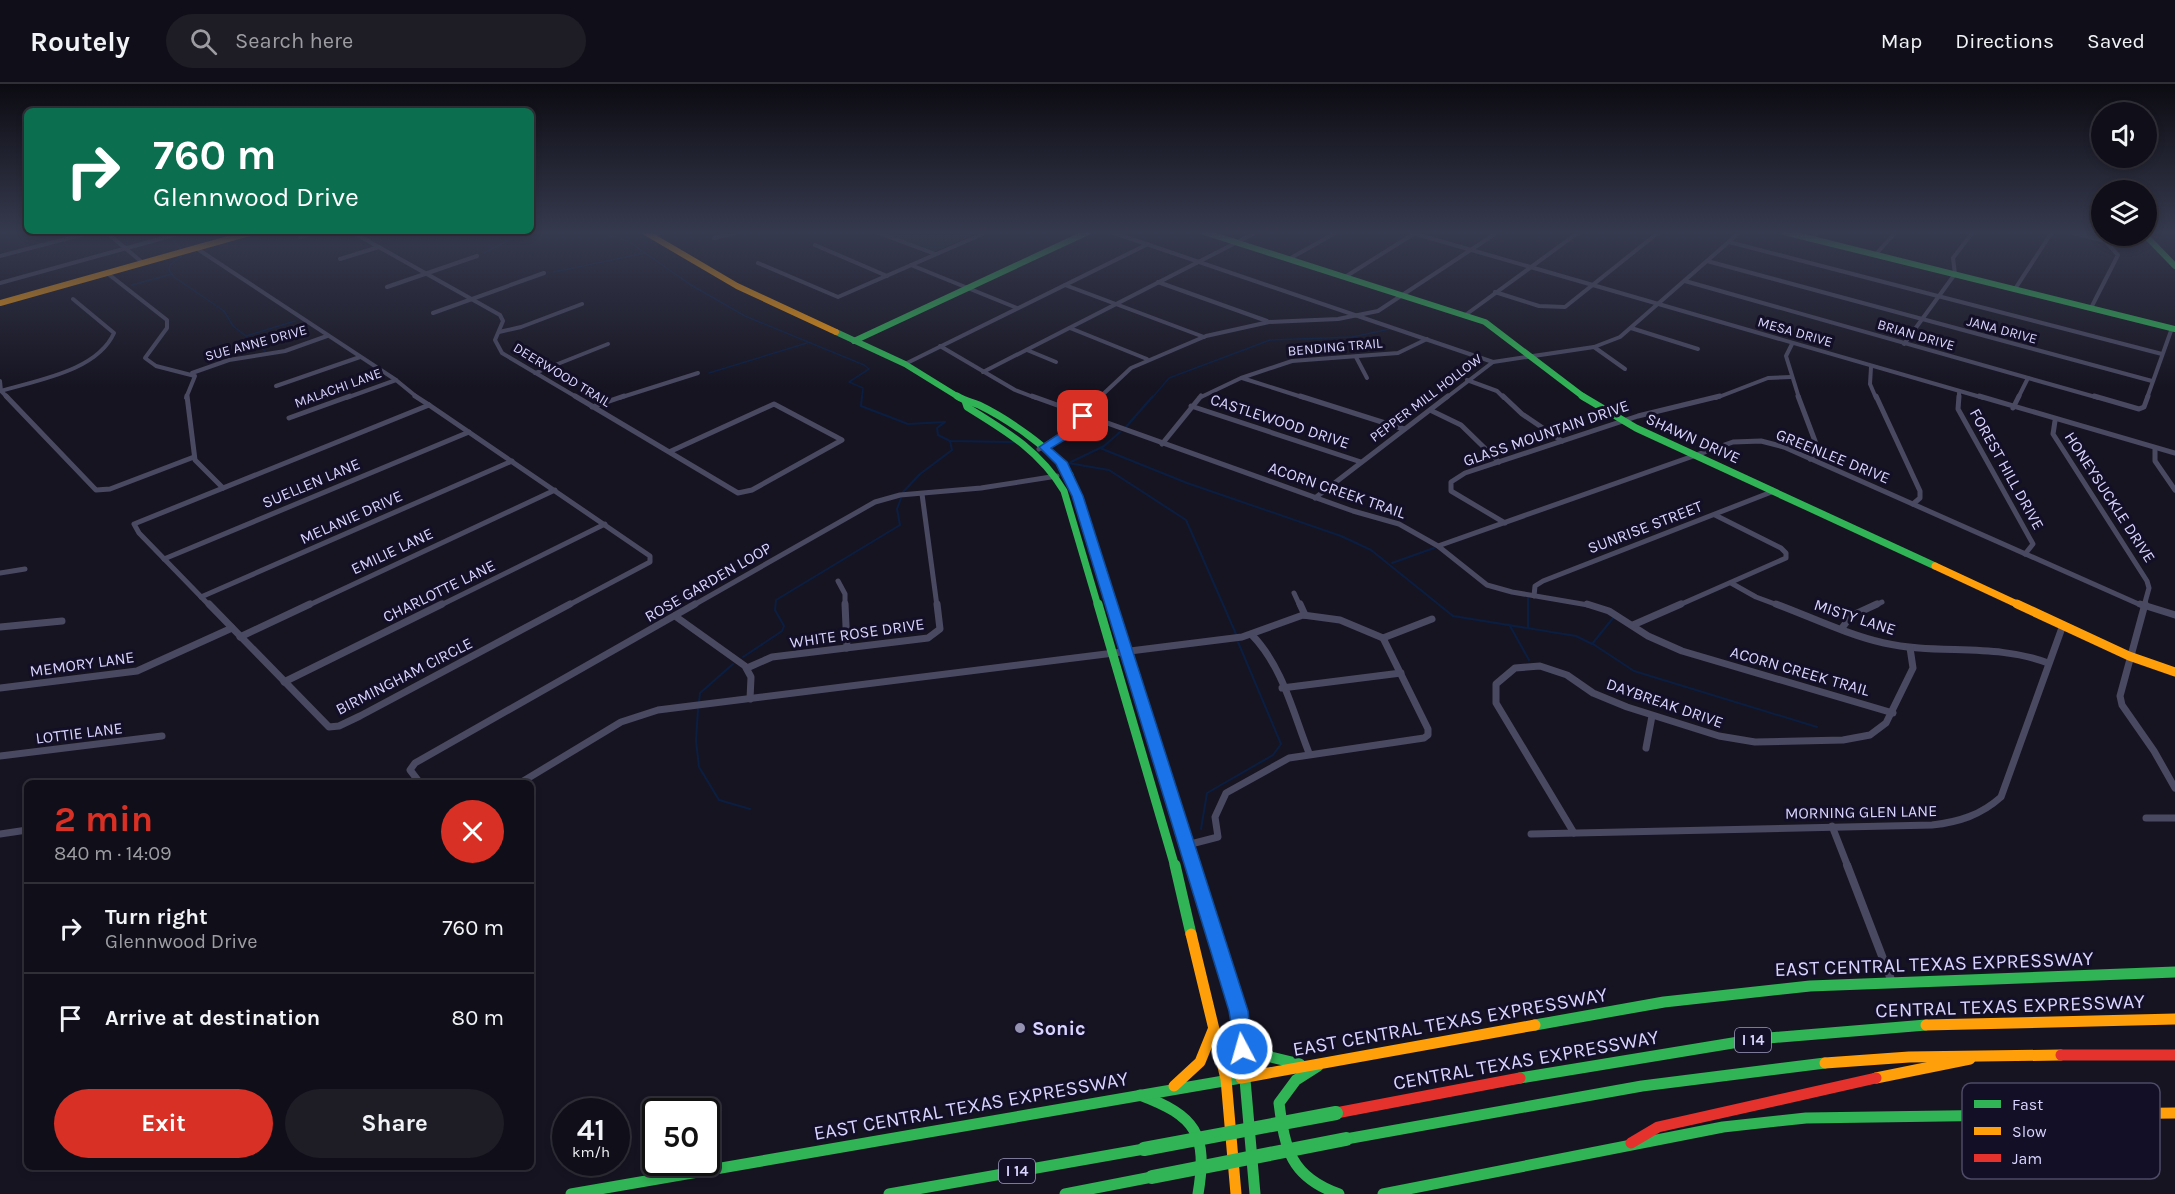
<!DOCTYPE html>
<meta charset="utf-8">
<style>
:root{--surface:#100f19;--page:#1e1d26;--text:#f1f3f6;--muted:#9c9ca2;--line:#302f38;--accent:#d93025}
body{margin:0;font-family:Karla,sans-serif;background:var(--page);color:var(--text);height:100vh;display:flex;flex-direction:column;font-size:22px;white-space:nowrap}
*{box-sizing:border-box;margin:0}
p{font-size:20px;color:var(--muted)}
.icon{flex:none;width:33px;height:33px;fill:none;stroke:currentColor;stroke-width:2;stroke-linecap:round;stroke-linejoin:round}
.map{position:relative;flex:1;overflow:hidden}
.side{position:absolute;left:24px;top:696px;width:510px;height:390px;display:flex;flex-direction:column;background:var(--surface);border-radius:9px;box-shadow:0 3px 9px #0003,0 0 0 2px var(--line)}
.side>*{flex:none}
.top-card{position:absolute;left:24px;top:24px;width:510px;height:126px;border-radius:9px;box-shadow:0 3px 9px #0003,0 0 0 2px var(--line);background:#0b6e4f;color:#fff;overflow:hidden}
.fabs{position:absolute;left:2091px;top:18px;display:grid;gap:12px}
.fabs a{display:grid;place-items:center;width:66px;height:66px;border-radius:50%;background:var(--surface);box-shadow:0 3px 9px #0003,0 0 0 2px var(--line);font-size:30px}
.speed{position:absolute;left:552px;top:1014px;display:flex;gap:12px;font-size:30px;font-weight:700;text-align:center}
.speed>*{display:grid;place-content:center;width:78px;height:78px;border-radius:50%;background:var(--surface);box-shadow:0 3px 9px #0003,0 0 0 2px var(--line);line-height:1}
.speed small{font-size:15px;font-weight:400}
.speed .limit{border:3px solid #111;border-radius:9px;background:#fff;color:#111}
.pin{position:absolute;display:grid;place-items:center;width:51px;height:51px;color:#fff;margin:-26px;border-radius:12px;box-shadow:0 3px 9px #0006}
.me{position:absolute;width:66px;margin:-33px;rotate:354deg;stroke-linejoin:round;filter:drop-shadow(0 0 4px #0008)}
.turn{display:flex;align-items:center;gap:21px;height:126px;padding:0 30px;font-size:27px}
.turn .icon{width:78px;height:78px;stroke-width:2.5}
.turn b{display:block;font-size:42px;line-height:51px}
.round{display:grid;place-items:center;flex:none;width:63px;height:63px;border-radius:32px;background:var(--page)}
.overview{display:flex;align-items:center;justify-content:space-between;height:102px;padding:0 30px}
h1{font-size:36px;font-weight:700;line-height:45px;color:var(--accent)}
.cta{display:flex;gap:12px;margin-top:auto;padding:12px 30px}
.cta a{flex:1;height:69px;border-radius:36px;background:var(--accent);color:#fff;font-size:24px;font-weight:700;line-height:69px;text-align:center}
.cta a+a{background:var(--page);color:var(--text)}
ul{padding:0;list-style:none}
li{display:flex;align-items:center;gap:18px;height:90px;padding:0 30px;border-top:2px solid var(--line)}
li div{flex:1}
li b{display:block;font-size:22px}
li em{font-style:normal}
header{display:flex;align-items:center;gap:36px;box-sizing:border-box;height:84px;padding:0 30px;background:var(--surface);border-bottom:2px solid var(--line)}
header strong{font-size:28px}
nav{display:flex;gap:33px;margin-inline-start:auto;font-size:21px}
.search{width:420px;height:54px;background:var(--page);display:flex;align-items:center;gap:15px;box-sizing:border-box;padding:0 21px;border-radius:33px;color:var(--muted);font-size:22px}
.map>svg:first-child{display:block}
</style>
<header>
<strong>Routely</strong>
<div class="search"><svg class="icon" aria-label="search" viewBox="0 0 24 24"><circle cx="10" cy="10" r="6"/><path d="M15 15l6 6"/></svg>Search here</div>
<nav><a>Map</a><a>Directions</a><a>Saved</a></nav>
</header>
<div class="map">
<svg width="2175" height="1110" viewBox="0 0 2175 1110">
<rect width="100%" height="100%" fill="#161421"/>
<polygon fill="#132c2d" points="890,148 980,148 931,169 883,150"/>
<g fill="none" stroke-linecap="round" stroke-linejoin="round">
<g stroke="#0b1e41" stroke-width="1.5">
<polyline points="161,148 166,151"/>
<polyline points="601,148 628,157 691,201 745,232 864,281 869,285 849,298 863,304 862,314"/>
<polyline points="171,154 181,165"/>
<polyline points="484,169 524,148"/>
<polyline points="184,170 170,181 169,186 174,193 224,227 233,242 265,267"/>
<polyline points="554,188 645,169"/>
<polyline points="132,201 172,190"/>
<polyline points="246,252 295,237"/>
<polyline points="709,289 807,259"/>
<polyline points="1152,314 1169,294 1270,256 1352,253 1390,245"/>
</g>
<g stroke="#0b1e41" stroke-width="2">
<polyline points="862,312 861,322 908,340 945,338 937,344 938,351 950,357 1013,358"/>
<polyline points="1125,344 1153,312"/>
<polyline points="1100,364 1187,399 1341,452 1371,466 1453,532 1576,552 1592,560 1613,534"/>
<polyline points="1071,378 1104,362 1120,348"/>
<polyline points="1068,379 1109,386 1186,436 1236,550"/>
<polyline points="903,408 920,390 952,366 950,357"/>
<polyline points="1392,479 1434,464"/>
<polyline points="1528,511 1528,544"/>
<polyline points="1510,542 1529,576"/>
<polyline points="1593,560 1634,587 1817,643"/>
<polyline points="743,573 782,547 784,542 775,526 776,516 900,441 897,425 901,414"/>
<polyline points="699,617 700,609 733,580"/>
<polyline points="698,625 696,657 699,683 719,716 750,725"/>
<polyline points="1201,745 1207,709 1273,671 1281,660 1238,558"/>
</g>
<g stroke="#4a4962" stroke-width="4">
<polyline points="106,148 143,179"/>
<polyline points="352,148 500,231 503,237 495,256 502,269 578,314"/>
<polyline points="876,148 935,170"/>
<polyline points="1111,148 1493,278"/>
<polyline points="1409,148 1984,314"/>
<polyline points="2070,148 2105,157 2118,171 2091,224"/>
<polyline points="652,151 663,148"/>
<polyline points="300,153 319,148"/>
<polyline points="714,154 740,148"/>
<polyline points="1812,154 1818,148"/>
<polyline points="1729,158 2162,270"/>
<polyline points="815,161 887,192"/>
<polyline points="196,164 396,296 418,314"/>
<polyline points="1876,170 1896,148"/>
<polyline points="0,172 92,148"/>
<polyline points="340,175 379,163"/>
<polyline points="1289,175 1337,148"/>
<polyline points="1707,177 2152,297"/>
<polyline points="758,179 838,213 987,148"/>
<polyline points="911,181 1017,224"/>
<polyline points="107,189 167,236 167,244 145,274 156,282 195,292 186,314"/>
<polyline points="1345,193 1415,149"/>
<polyline points="1685,197 2099,314"/>
<polyline points="1158,198 1267,237"/>
<polyline points="0,199 185,148"/>
<polyline points="1065,201 1204,253"/>
<polyline points="387,203 477,172"/>
<polyline points="2015,205 2052,148"/>
<polyline points="1495,208 1539,222 1565,223 1659,148"/>
<polyline points="433,229 544,189"/>
<polyline points="1464,232 1579,148"/>
<polyline points="1070,244 1147,275"/>
<polyline points="1631,244 1698,265"/>
<polyline points="499,248 521,243 582,220"/>
<polyline points="1792,260 1786,272 1799,314"/>
<polyline points="1904,260 1955,190 1953,174 1973,148"/>
<polyline points="940,262 1015,306 1036,314"/>
<polyline points="1594,263 1625,285"/>
<polyline points="1027,266 1056,278"/>
<polyline points="1356,273 1367,294"/>
<polyline points="905,280 1148,160"/>
<polyline points="1871,283 1870,300 1876,314"/>
<polyline points="983,288 1257,148"/>
<polyline points="192,289 229,276 285,267 327,252"/>
<polyline points="535,289 608,260"/>
<polyline points="1242,294 1305,314"/>
<polyline points="1467,296 1497,307 1504,314"/>
<polyline points="0,297 1,307 8,314"/>
<polyline points="276,302 360,273"/>
<path d="M1,307C37,296 97,287 114,249L73,215"/>
<polyline points="346,314 396,296"/>
<polyline points="619,314 698,289"/>
<polyline points="1099,314 1131,284 1206,252 1269,238 1338,235 1378,227 1498,148"/>
<polyline points="1199,314 1241,294 1292,277 1398,269 1427,255"/>
<polyline points="1446,314 1493,278 1594,263 1620,253 1740,148"/>
<polyline points="1716,314 1768,294 1791,293"/>
<polyline points="1959,314 1959,309"/>
<polyline points="2018,314 2028,294"/>
<polyline points="2147,314 2172,244"/>
</g>
<g stroke="#4a4962" stroke-width="5">
<polyline points="6,312 96,406 110,405 194,373"/>
<polyline points="187,312 195,376 223,404"/>
<polyline points="415,312 429,321"/>
<polyline points="575,312 738,409 752,406 842,356 774,320 669,368"/>
<polyline points="1032,312 1353,427 1399,440 1438,462 1487,501 1512,508 1594,522"/>
<polyline points="1300,312 1404,345"/>
<polyline points="1503,312 1522,330 1562,357"/>
<polyline points="1798,312 1818,365 1810,375"/>
<polyline points="1876,312 1920,407 1920,414 1913,420"/>
<polyline points="1959,312 1958,325 2033,460 2025,470"/>
<polyline points="1979,312 2175,369"/>
<polyline points="2094,312 2139,325 2144,323 2148,312"/>
<polyline points="429,321 650,472 650,478 567,522"/>
<polyline points="1191,322 1361,378"/>
<polyline points="592,323 624,312"/>
<polyline points="2013,324 2019,312"/>
<polyline points="1430,326 1461,341 1499,378"/>
<polyline points="289,334 350,312"/>
<polyline points="2055,337 2053,350 2147,497 2149,504 2144,522"/>
<polyline points="1162,360 1201,312"/>
<polyline points="1039,365 1069,346 1100,312"/>
<polyline points="2155,365 2155,377 2175,406"/>
<polyline points="922,410 937,522"/>
<polyline points="1315,414 1448,312"/>
<polyline points="1505,439 1451,407 1451,398 1465,389 1638,332 1720,312"/>
<polyline points="1438,462 1733,358 1761,357 1784,363 2143,522"/>
<polyline points="164,475 469,348"/>
<polyline points="0,489 25,485"/>
<polyline points="838,497 845,510 845,522"/>
<polyline points="1731,499 1756,513 1780,522"/>
<polyline points="1294,509 1300,522"/>
<polyline points="1534,512 1535,502 1543,497 1774,407"/>
<polyline points="201,513 512,377"/>
<polyline points="210,522 139,449 134,440 429,321"/>
<polyline points="307,522 555,406"/>
<polyline points="439,522 605,440"/>
<polyline points="692,522 875,418 900,411 981,404 1057,392"/>
<polyline points="1677,522 1786,474 1786,469 1781,464 1715,431"/>
<polyline points="1874,522 1882,518"/>
</g>
<g stroke="#4a4962" stroke-width="7">
<polyline points="209,520 329,643 339,642 360,632 570,520"/>
<polyline points="845,520 847,564"/>
<polyline points="1300,520 1305,531"/>
<polyline points="1587,520 1609,527 1648,552 1682,567 1893,629"/>
<path d="M1776,520C1811,533 1848,551 1884,559C1937,571 1997,559 2048,579"/>
<polyline points="2140,520 2175,531"/>
<polyline points="2145,520 2120,612 2122,621 2154,667 2175,704"/>
<polyline points="675,532 745,582 751,593 750,615"/>
<polyline points="1633,541 1681,520"/>
<polyline points="0,543 62,537"/>
<polyline points="1842,544 1851,532 1877,520"/>
<path d="M1252,551C1283,583 1293,629 1309,669"/>
<polyline points="240,553 310,520"/>
<polyline points="1383,554 1432,535"/>
<polyline points="747,584 772,573 928,554 940,545 937,520"/>
<polyline points="284,598 442,520"/>
<polyline points="0,604 137,587 232,544"/>
<polyline points="1282,604 1401,589"/>
<polyline points="1646,664 1652,632"/>
<polyline points="0,672 162,652"/>
<polyline points="420,699 410,686 415,679 695,520"/>
<polyline points="520,699 621,638 658,626 1242,553 1303,531 1340,536 1383,554 1428,645 1428,651 1424,654 1289,674 1226,709 1215,733 1218,753 1187,761"/>
<polyline points="2146,734 2175,734"/>
<polyline points="1832,742 1848,783"/>
<polyline points="1574,749 1496,619 1496,600 1515,584 1540,582 1567,591 1593,609 1627,623 1719,652 1755,658 1843,656 1870,651 1886,639 1913,584 1910,564"/>
<polyline points="0,750 27,746"/>
<path d="M1531,750L1932,741C1959,738 1981,731 2001,713L2063,541"/>
</g>
<polyline stroke="#4a4962" stroke-width="8" points="1847,781 1892,898"/>
<g stroke="#30b455" stroke-width="6">
<polyline points="1204,148 1485,238 1585,314"/>
<polyline points="1784,148 2175,245"/>
<polyline points="2146,152 2175,182"/>
<polyline points="836,248 905,280 960,314"/>
<polyline points="854,257 1088,148"/>
</g>
<g stroke="#30b455" stroke-width="7">
<path d="M957,312C965,317 972,318 979,321C1008,335 1053,366 1070,391L1101,489"/>
<polyline points="1582,312 1636,344 1935,482"/>
<path d="M965,317L967,323C1006,347 1040,367 1064,407L1098,522"/>
</g>
<polyline stroke="#30b455" stroke-width="9" points="1098,520 1175,783"/>
<g stroke="#30b455" stroke-width="11">
<polyline points="1175,781 1191,850"/>
<polyline points="1212,841 1239,927 1255,1110"/>
<polyline points="1535,941 1664,918 1810,902 2175,888"/>
<polyline points="1241,950 1271,973 1300,980"/>
<path d="M1318,982L1296,996L1279,1019C1285,1066 1291,1093 1339,1110"/>
<polyline points="1520,994 1757,955 1926,941"/>
<path d="M1140,1011C1196,1032 1208,1050 1198,1110"/>
<polyline points="1346,1055 1642,1002 1825,979"/>
<polyline points="571,1110 1241,994"/>
<polyline points="889,1110 1144,1065"/>
<polyline points="1065,1110 1152,1093"/>
<polyline points="1383,1110 1723,1043 1806,1034 2013,1031"/>
</g>
<g stroke="#ff9f0a" stroke-width="6">
<polyline points="645,148 737,202 836,248"/>
<polyline points="0,219 253,148"/>
</g>
<g stroke="#ff9f0a" stroke-width="7">
<polyline points="1935,482 2021,522"/>
<polyline points="1101,489 1111,522"/>
</g>
<g stroke="#ff9f0a" stroke-width="9">
<polyline points="1111,520 1194,783"/>
<polyline points="2017,520 2129,572 2175,588"/>
</g>
<g stroke="#ff9f0a" stroke-width="11">
<polyline points="1193,781 1212,841"/>
<polyline points="1191,850 1226,995 1236,1110"/>
<polyline points="1926,941 2175,935"/>
<polyline points="1825,979 1909,973 2061,971"/>
<polyline points="1241,994 1535,941"/>
<polyline points="1876,994 1970,975"/>
<polyline points="1174,1002 1200,978 1213,946"/>
<polyline points="2013,1031 2175,1029"/>
</g>
<g stroke="#e5322d" stroke-width="11">
<polyline points="2061,971 2175,971"/>
<polyline points="1336,1029 1520,994"/>
<polyline points="1631,1059 1658,1043 1876,994"/>
</g>
<g stroke="#30b455" stroke-width="14">
<polyline points="1144,1065 1336,1029"/>
<polyline points="1152,1093 1346,1055"/>
</g>
</g>
<linearGradient id="sky" x2="0" y2="1"><stop stop-color="#0c0b12"/><stop offset="0.49" stop-color="#363a4e"/><stop offset="1" stop-color="#363a4e" stop-opacity="0"/></linearGradient>
<rect width="2175" height="303" fill="url(#sky)"/>
<polygon fill="#1a73e8" stroke="#114b97" stroke-width="1.5" points="1079,330 1089,332 1073,351 1051,364 1067,378 1083,412 1248,927 1252,965 1249,971 1242,973 1236,971 1229,927 1072,412 1056,380 1039,363 1065,346"/>
<circle fill="#9591b1" stroke="#130f26" stroke-width="2" cx="1020" cy="944" r="6"/>
<g text-anchor="middle" dominant-baseline="central" stroke-width="6" stroke-linejoin="round" paint-order="stroke">
<g font-size="14" fill="#d9d4ff" stroke="#130f26">
<text transform="translate(2002 246) rotate(15)">JANA DRIVE</text>
<text transform="translate(1795 248) rotate(16)">MESA DRIVE</text>
<text transform="translate(1916 251) rotate(16)">BRIAN DRIVE</text>
<text transform="translate(256 259) rotate(-15)">SUE ANNE DRIVE</text>
<text transform="translate(1335 263) rotate(-5)">BENDING TRAIL</text>
<text transform="translate(562 291) rotate(31)">DEERWOOD TRAIL</text>
<text transform="translate(338 304) rotate(-20)">MALACHI LANE</text>
<text transform="translate(1426 314) rotate(-37)">PEPPER MILL HOLLOW</text>
</g>
<g fill="#130f26" stroke="#9e99be" stroke-width="1.5">
<rect x="1735" y="944" width="36" height="24" rx="4.5"/>
<rect x="999" y="1075" width="36" height="24" rx="4.5"/>
</g>
<g font-size="15" font-weight="bold" fill="#d9d4ff">
<text x="1753" y="956">I 14</text>
<text x="1017" y="1087">I 14</text>
</g>
<g font-size="16" fill="#d9d4ff" stroke="#130f26">
<text transform="translate(1280 337) rotate(18)">CASTLEWOOD DRIVE</text>
<text transform="translate(1546 349) rotate(-19)">GLASS MOUNTAIN DRIVE</text>
<text transform="translate(1693 354) rotate(24)">SHAWN DRIVE</text>
<text transform="translate(1833 372) rotate(22)">GREENLEE DRIVE</text>
<text transform="translate(2007 385) rotate(61)">FOREST HILL DRIVE</text>
<text transform="translate(311 399) rotate(-23)">SUELLEN LANE</text>
<text transform="translate(1337 406) rotate(19)">ACORN CREEK TRAIL</text>
<text transform="translate(2110 413) rotate(57)">HONEYSUCKLE DRIVE</text>
<text transform="translate(351 433) rotate(-24)">MELANIE DRIVE</text>
<text transform="translate(1645 443) rotate(-21)">SUNRISE STREET</text>
<text transform="translate(392 467) rotate(-25)">EMILIE LANE</text>
<text transform="translate(708 498) rotate(-30)">ROSE GARDEN LOOP</text>
<text transform="translate(439 507) rotate(-26)">CHARLOTTE LANE</text>
<text transform="translate(1855 533) rotate(18)">MISTY LANE</text>
<text transform="translate(857 549) rotate(-8)">WHITE ROSE DRIVE</text>
<text transform="translate(82 580) rotate(-8)">MEMORY LANE</text>
<text transform="translate(1800 587) rotate(16)">ACORN CREEK TRAIL</text>
<text transform="translate(404 592) rotate(-27)">BIRMINGHAM CIRCLE</text>
<text transform="translate(1665 619) rotate(19)">DAYBREAK DRIVE</text>
<text transform="translate(79 649) rotate(-7)">LOTTIE LANE</text>
<text transform="translate(1861 728) rotate(-1)">MORNING GLEN LANE</text>
</g>
<g font-size="20" fill="#d9d4ff" stroke="#130f26">
<text transform="translate(1934 880) rotate(-2)">EAST CENTRAL TEXAS EXPRESSWAY</text>
<text transform="translate(2010 922) rotate(-2)">CENTRAL TEXAS EXPRESSWAY</text>
<text transform="translate(1450 938) rotate(-10)">EAST CENTRAL TEXAS EXPRESSWAY</text>
<text transform="translate(1526 976) rotate(-10)">CENTRAL TEXAS EXPRESSWAY</text>
<text transform="translate(971 1022) rotate(-10)">EAST CENTRAL TEXAS EXPRESSWAY</text>
</g>
<g font-size="20" font-weight="bold" fill="#d9d4ff" stroke="#130f26" text-anchor="start">
<text x="1032" y="944">Sonic</text>
</g>
</g>
<rect x="1962" y="999" width="198" height="96" rx="9" fill="#130f26" stroke="#4e4a67" stroke-width="1.5"/>
<rect x="1974" y="1016" width="27" height="8" fill="#30b455"/>
<rect x="1974" y="1043" width="27" height="8" fill="#ff9f0a"/>
<rect x="1974" y="1070" width="27" height="8" fill="#e5322d"/>
<g font-size="16" fill="#d9d4ff">
<text x="2012" y="1026">Fast</text>
<text x="2012" y="1053">Slow</text>
<text x="2012" y="1080">Jam</text>
</g>
</svg>
<div class="fabs">
<a><svg class="icon" aria-label="sound" viewBox="0 0 24 24"><path d="M4 9h4l5-4v14l-5-4H4zM17 9q2 3 0 6"/></svg></a>
<a><svg class="icon" aria-label="layers" viewBox="0 0 24 24"><path d="M12 4l9 5-9 5-9-5zM3 14l9 5 9-5"/></svg></a>
</div>
<div class="speed"><div>41<small>km/h</small></div><div class="limit">50</div></div>
<div class="pin" style="left:1083px;top:332px;background:#d93025"><svg class="icon" aria-label="arrive" viewBox="0 0 24 24"><path d="M6 21V4h12l-3 4 3 4H6"/></svg></div>
<svg class="me" style="left:1242px;top:965px" viewBox="-20 -20 40 40"><circle r="17" fill="#1a73e8" stroke="#fff" stroke-width="3"/><path d="M0-11L8 9 0 5-8 9z" fill="#fff"/></svg>
<div class="top-card">
<div class="turn"><svg class="icon" aria-label="right" viewBox="0 0 24 24"><path d="M7 20v-9h11M14 6l5 5-5 5"/></svg><div><b>760 m</b>Glennwood Drive</div></div>
</div>
<section class="side">
<div class="overview"><div><h1>2 min</h1><p>840 m · 14:09</p></div><a class="round" style="background:#d93025;color:#fff"><svg class="icon" aria-label="close" viewBox="0 0 24 24"><path d="M6 6l12 12M18 6L6 18"/></svg></a></div>
<ul>
<li><svg class="icon" aria-label="right" viewBox="0 0 24 24"><path d="M7 20v-9h11M14 6l5 5-5 5"/></svg><div><b>Turn right</b><p>Glennwood Drive</p></div><em>760 m</em></li>
<li><svg class="icon" aria-label="arrive" viewBox="0 0 24 24"><path d="M6 21V4h12l-3 4 3 4H6"/></svg><div><b>Arrive at destination</b></div><em>80 m</em></li>
</ul>
<div class="cta"><a>Exit</a><a>Share</a></div>
</section>
</div>
